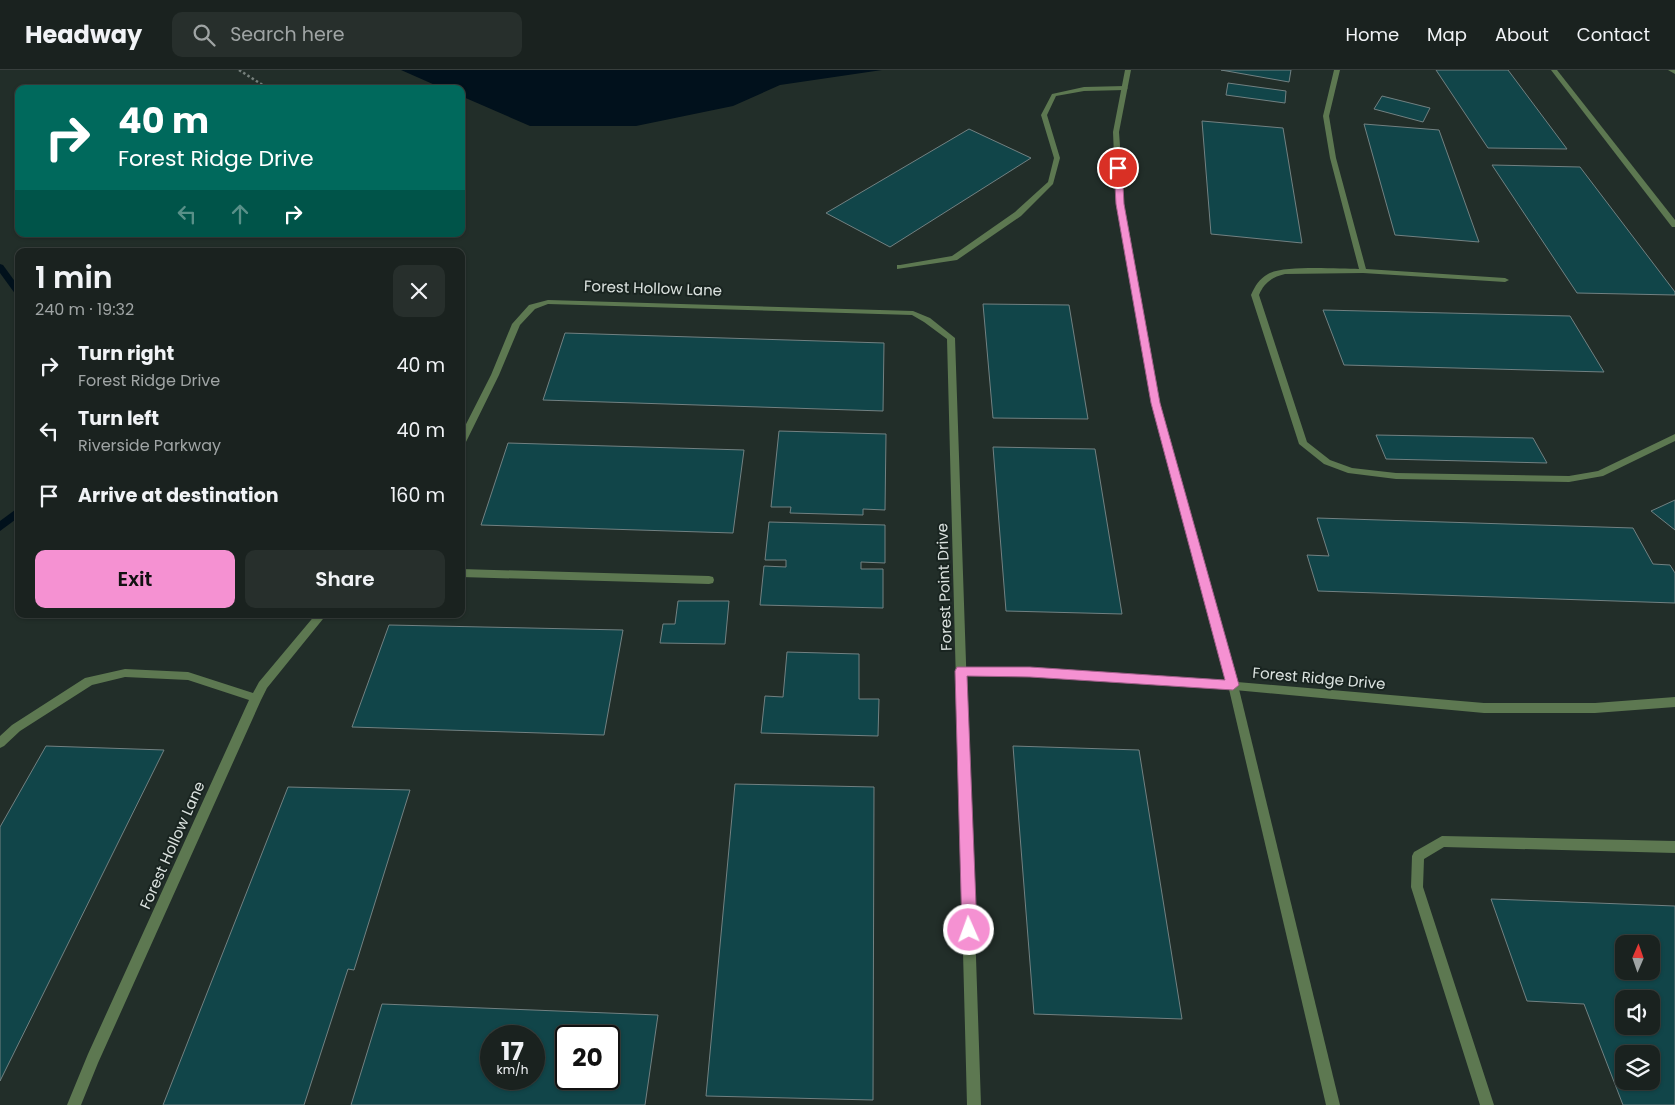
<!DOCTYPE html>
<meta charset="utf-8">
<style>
:root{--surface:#1a221f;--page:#272f2c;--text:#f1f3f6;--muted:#9fa4a4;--line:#383f3d;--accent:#f591d2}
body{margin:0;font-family:Poppins,sans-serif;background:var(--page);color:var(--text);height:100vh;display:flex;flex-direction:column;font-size:19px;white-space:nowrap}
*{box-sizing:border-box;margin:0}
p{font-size:16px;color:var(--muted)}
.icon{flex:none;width:28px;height:28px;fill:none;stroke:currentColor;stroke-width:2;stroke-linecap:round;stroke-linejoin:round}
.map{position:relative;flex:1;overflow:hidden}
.sheet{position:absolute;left:15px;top:178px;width:450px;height:370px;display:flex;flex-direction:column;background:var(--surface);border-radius:10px;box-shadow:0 1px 4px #0004,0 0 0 1px var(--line)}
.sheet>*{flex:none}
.top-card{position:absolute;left:15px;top:15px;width:450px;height:152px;border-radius:10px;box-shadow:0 1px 4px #0004,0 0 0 1px var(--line);background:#00695c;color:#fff;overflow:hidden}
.needle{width:32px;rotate:2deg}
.controls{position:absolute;left:1615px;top:865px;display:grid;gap:10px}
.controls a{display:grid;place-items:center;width:45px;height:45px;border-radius:10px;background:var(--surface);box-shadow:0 1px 4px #0004,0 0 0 1px var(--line);font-size:25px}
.speed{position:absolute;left:480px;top:955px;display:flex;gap:10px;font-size:25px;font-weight:700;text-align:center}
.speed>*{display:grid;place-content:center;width:65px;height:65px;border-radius:50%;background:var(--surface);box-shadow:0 1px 4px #0004,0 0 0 1px var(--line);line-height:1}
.speed small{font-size:12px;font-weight:400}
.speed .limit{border:2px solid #111;border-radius:8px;background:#fff;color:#111}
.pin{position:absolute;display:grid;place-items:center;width:42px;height:42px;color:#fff;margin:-21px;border:2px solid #fff;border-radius:50%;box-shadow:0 1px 5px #0007}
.me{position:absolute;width:55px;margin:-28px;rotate:358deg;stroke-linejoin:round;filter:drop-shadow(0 0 4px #0008)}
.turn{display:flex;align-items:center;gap:18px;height:105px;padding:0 20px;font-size:22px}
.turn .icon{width:65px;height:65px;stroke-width:2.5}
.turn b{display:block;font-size:35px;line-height:42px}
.lanes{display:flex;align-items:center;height:48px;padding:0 20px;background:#0003;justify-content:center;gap:25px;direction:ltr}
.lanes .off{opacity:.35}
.round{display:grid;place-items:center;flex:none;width:52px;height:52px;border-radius:10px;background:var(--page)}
.headline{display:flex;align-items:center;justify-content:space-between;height:85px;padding:0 20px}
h1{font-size:30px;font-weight:600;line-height:38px}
.action{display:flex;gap:10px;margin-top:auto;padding:10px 20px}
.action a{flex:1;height:58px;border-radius:10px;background:var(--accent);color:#111;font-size:20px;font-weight:600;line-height:58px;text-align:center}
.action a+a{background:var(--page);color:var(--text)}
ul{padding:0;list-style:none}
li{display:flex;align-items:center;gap:15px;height:65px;padding:0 20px}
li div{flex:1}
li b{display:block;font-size:19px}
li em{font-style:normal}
header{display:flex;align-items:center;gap:30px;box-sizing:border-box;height:70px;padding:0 25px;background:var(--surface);border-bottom:1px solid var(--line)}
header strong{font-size:24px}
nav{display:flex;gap:28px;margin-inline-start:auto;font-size:18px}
.search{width:350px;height:45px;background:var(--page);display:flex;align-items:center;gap:12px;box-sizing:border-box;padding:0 18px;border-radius:10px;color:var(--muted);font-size:19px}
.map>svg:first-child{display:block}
</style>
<header>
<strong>Headway</strong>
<div class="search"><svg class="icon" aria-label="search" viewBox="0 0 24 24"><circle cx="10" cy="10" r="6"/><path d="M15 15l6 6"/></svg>Search here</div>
<nav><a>Home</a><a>Map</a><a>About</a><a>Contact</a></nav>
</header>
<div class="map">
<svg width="1675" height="1035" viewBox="0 0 1675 1035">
<rect width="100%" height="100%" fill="#222e29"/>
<polygon fill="#01111c" points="401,0 882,0 780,15 733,36 636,56 530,56 461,26 461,19 444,19"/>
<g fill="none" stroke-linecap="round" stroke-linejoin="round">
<g fill="#01111c" fill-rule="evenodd">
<polygon points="0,194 3,195 19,217 19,226 16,225 0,203"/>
<polygon points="19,437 19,447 0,461 0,451"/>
</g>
</g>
<g fill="#114549" stroke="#728182" fill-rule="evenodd">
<polygon points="1221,0 1291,0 1289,12"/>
<polygon points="1436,0 1508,0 1567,79 1488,78"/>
<polygon points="1228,13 1286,21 1285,33 1226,25"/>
<polygon points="1382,26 1430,38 1423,52 1374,39"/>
<polygon points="1202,51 1283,58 1302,173 1211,164"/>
<polygon points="1364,54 1439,60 1479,172 1395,165"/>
<polygon points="969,59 1031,88 890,177 826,143"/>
<polygon points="1492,95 1580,97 1675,222 1675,225 1577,223"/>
<polygon points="983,234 1069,235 1088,349 993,348"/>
<polygon points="1323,240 1570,246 1604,302 1344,295"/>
<polygon points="565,263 884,273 883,341 543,330"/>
<polygon points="779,361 886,364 885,440 863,439 863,445 790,443 791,437 771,437"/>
<polygon points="1376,365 1533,368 1547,393 1386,389"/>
<polygon points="508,373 744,380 733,463 481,455"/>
<polygon points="993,377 1095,379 1122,544 1006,541"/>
<polygon points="1675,430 1675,460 1651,441"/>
<polygon points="1317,448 1633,458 1653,494 1670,495 1675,503 1675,533 1318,521 1307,485 1329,486"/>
<polygon points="769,452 885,455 885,493 861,492 861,499 883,499 883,538 760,535 764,496 786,497 786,490 765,490"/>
<polygon points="678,531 729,531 725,574 660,573 663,554 675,554"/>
<polygon points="389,555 623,560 604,665 352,657"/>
<polygon points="787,582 859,584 859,629 879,629 878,666 761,663 765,626 783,627"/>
<polygon points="46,676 164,680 0,1011 0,757"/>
<polygon points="1013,676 1139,680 1182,949 1034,944"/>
<polygon points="735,714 874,717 873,1030 706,1026"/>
<polygon points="288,717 410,720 354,900 348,899 304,1035 163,1035"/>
<path d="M1491,829L1675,836V1035H1623L1584,934L1527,931ZM1624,874H1651V901H1624ZM1624,929H1651V956H1624ZM1624,984H1651V1011H1624Z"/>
<path d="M382,934L658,945L645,1035H351ZM491,966H534V1009H491ZM566,966H609V1009H566Z"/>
</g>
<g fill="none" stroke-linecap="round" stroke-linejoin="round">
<polyline stroke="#76807c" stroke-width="2.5" stroke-dasharray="2.5 2.5" stroke-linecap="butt" points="239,0 269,19"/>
<g fill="#5d7851" fill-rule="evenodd">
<path d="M1334,0H1340L1329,46L1336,88L1366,199L1505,208L1509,210L1505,212L1363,203L1285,204C1272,207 1264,213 1259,225L1307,372L1330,390L1352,398L1396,403L1569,406L1598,401L1675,364V371L1603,406L1569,412L1396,409L1348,403L1324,394L1299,374L1251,225C1255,216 1259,209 1268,204C1284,195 1338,199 1359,199L1330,88L1323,46Z"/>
<polygon points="1551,0 1557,0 1675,150 1675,157 1672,157"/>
<polygon points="1668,0 1675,0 1675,4"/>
<polygon points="1084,17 1125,16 1128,18 1125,20 1084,21 1056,26 1047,45 1060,88 1053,114 1021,146 957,190 897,199 897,195 900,195 952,186 1015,142 1048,112 1054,88 1041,45 1052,24"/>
<polygon points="548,230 913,241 930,248 955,268 981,1035 967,1035 947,269 924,252 912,245 548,234 535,239 520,255 499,305 465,374 461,377 461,364 491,305 512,254 529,235"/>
<polygon points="461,499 709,506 713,507 714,510 713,513 709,514 461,507"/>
<polygon points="316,544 327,544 267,618 261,630 98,993 81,1035 67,1035 88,984 249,630 188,610 125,607 92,615 20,661 4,676 0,678 0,666 12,655 85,608 125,599 188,602 253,623 259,612"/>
<polygon points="1233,611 1237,612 1238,615 1340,1035 1326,1035 1228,615 1229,612"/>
<polygon points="1442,766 1675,771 1675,783 1444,777 1424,789 1423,817 1494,1035 1480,1035 1411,817 1412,786 1414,782"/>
</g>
<polygon fill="#5d7851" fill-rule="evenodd" points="1125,0 1131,0 1119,62 1124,134 1160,333 1237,612 1484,633 1595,633 1675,627 1675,637 1595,643 1484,643 1202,617 1030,606 957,604 956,601 957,598 961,597 1030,598 1226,611 1152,333 1116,134 1113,62"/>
</g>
<polygon fill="#f591d2" stroke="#9f5e88" points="1118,96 1122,98 1124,134 1160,333 1239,615 1233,620 1030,607 967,606 977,860 974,865 969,867 964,865 962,860 955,601 957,597 1030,597 1225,610 1151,333 1116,134 1114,98"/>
<g text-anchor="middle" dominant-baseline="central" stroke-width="4" stroke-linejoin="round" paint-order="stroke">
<g font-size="15" fill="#dbe2df" stroke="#192420">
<text transform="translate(653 218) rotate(2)">Forest Hollow Lane</text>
<text transform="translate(944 517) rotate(-92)">Forest Point Drive</text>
<text transform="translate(1319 608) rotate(5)">Forest Ridge Drive</text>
<text transform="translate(172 775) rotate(-66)">Forest Hollow Lane</text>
</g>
</g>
</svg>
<div class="controls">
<a><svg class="needle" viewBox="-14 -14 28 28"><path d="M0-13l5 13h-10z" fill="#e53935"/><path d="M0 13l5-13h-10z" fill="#9fa4a4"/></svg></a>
<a><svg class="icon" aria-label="sound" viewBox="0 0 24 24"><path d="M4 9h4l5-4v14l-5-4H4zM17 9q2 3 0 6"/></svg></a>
<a><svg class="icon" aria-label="layers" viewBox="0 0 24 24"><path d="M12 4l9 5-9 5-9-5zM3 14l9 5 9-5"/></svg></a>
</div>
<div class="speed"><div>17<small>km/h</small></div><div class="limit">20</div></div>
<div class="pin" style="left:1118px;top:98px;background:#d93025"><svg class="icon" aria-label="arrive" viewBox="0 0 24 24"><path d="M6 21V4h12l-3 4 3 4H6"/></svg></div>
<svg class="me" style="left:969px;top:860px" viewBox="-20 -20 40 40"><circle r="17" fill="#f591d2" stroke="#fff" stroke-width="3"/><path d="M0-11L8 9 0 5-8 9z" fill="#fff"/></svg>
<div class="top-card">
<div class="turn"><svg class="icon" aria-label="right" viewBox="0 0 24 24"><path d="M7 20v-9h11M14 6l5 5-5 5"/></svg><div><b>40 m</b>Forest Ridge Drive</div></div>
<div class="lanes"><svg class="icon off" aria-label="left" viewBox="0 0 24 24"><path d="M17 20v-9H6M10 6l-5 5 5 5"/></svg><svg class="icon off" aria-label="ahead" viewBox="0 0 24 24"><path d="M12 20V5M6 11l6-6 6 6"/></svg><svg class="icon" aria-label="right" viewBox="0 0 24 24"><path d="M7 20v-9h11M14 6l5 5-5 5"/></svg></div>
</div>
<section class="sheet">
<div class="headline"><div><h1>1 min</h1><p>240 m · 19:32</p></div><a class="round"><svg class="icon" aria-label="close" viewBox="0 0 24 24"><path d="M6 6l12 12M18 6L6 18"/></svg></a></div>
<ul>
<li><svg class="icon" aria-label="right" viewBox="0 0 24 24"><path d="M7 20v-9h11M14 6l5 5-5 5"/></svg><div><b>Turn right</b><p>Forest Ridge Drive</p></div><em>40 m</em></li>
<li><svg class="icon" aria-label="left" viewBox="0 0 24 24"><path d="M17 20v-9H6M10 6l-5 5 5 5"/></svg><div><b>Turn left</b><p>Riverside Parkway</p></div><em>40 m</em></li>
<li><svg class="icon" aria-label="arrive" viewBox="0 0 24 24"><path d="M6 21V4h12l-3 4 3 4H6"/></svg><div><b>Arrive at destination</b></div><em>160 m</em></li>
</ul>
<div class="action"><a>Exit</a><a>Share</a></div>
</section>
</div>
